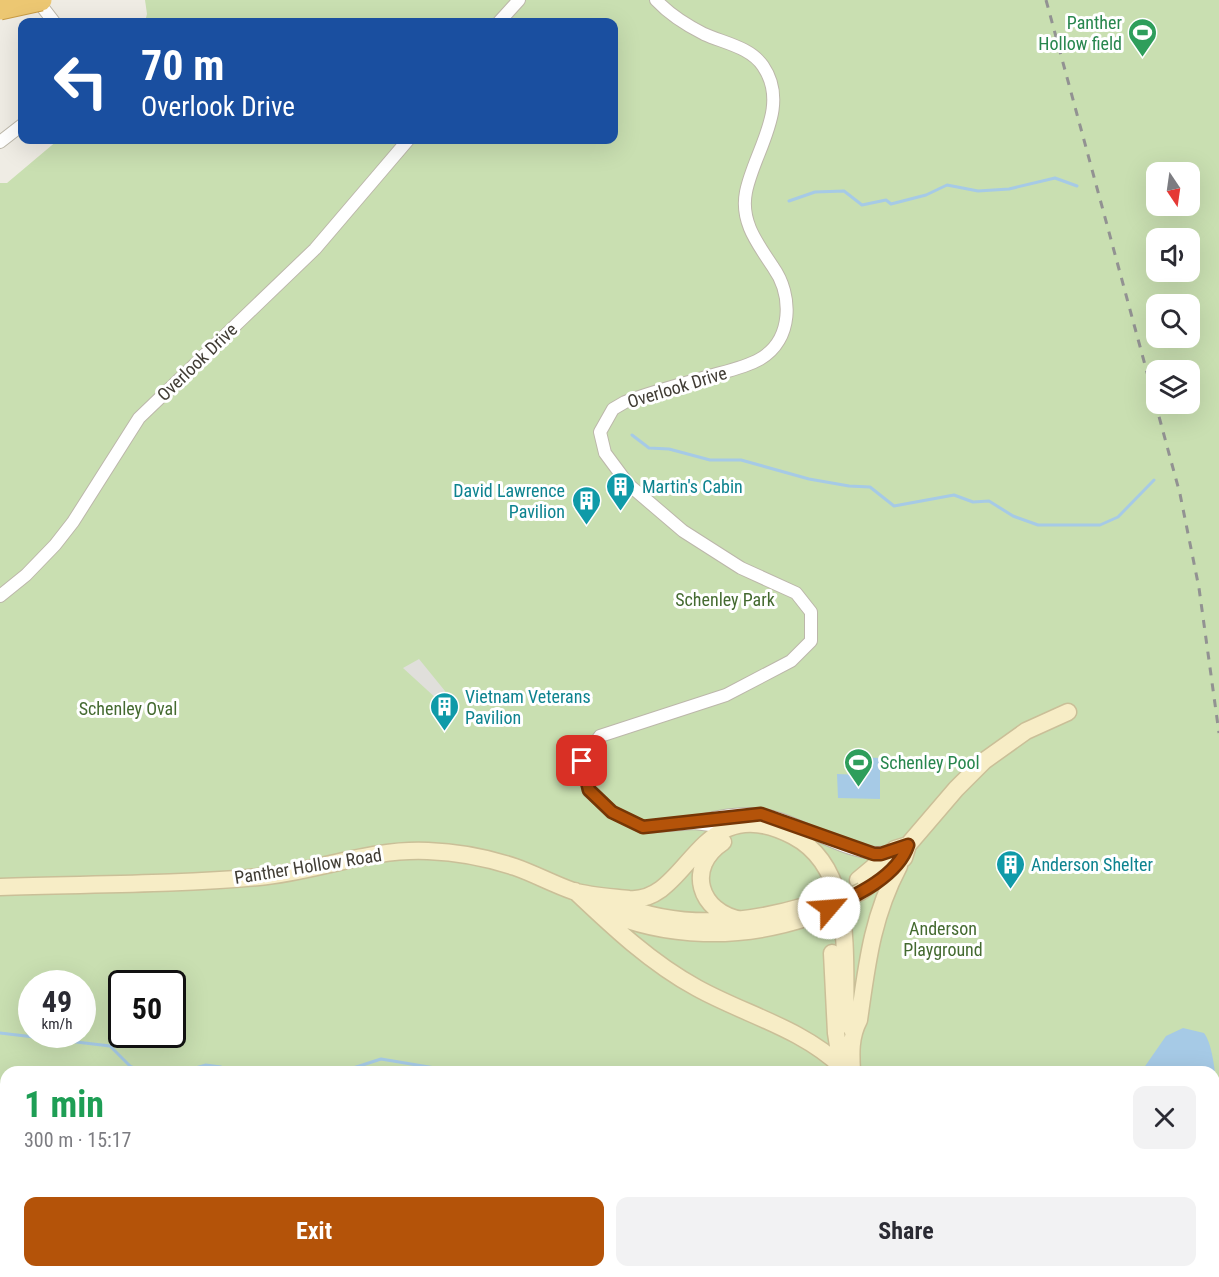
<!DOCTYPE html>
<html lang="en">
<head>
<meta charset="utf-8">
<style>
	body { margin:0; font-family:"Roboto Condensed",sans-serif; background:#f2f2f3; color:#2b2b33; height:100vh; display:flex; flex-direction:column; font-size:22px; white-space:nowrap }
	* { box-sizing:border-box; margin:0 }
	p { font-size:20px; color:#7c7c81 }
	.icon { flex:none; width:33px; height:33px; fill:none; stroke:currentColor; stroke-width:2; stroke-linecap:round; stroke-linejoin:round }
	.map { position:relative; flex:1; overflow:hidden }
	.details { position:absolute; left:0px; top:1066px; width:1220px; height:212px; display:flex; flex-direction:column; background:#fff; border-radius:18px 18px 0 0; box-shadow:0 6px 24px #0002 }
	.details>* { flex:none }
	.guide { position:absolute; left:18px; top:18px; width:600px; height:126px; border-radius:12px; box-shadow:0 6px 24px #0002; background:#1a4fa0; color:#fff; overflow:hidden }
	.needle { width:39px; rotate:167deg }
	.fabs { position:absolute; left:1146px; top:162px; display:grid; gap:12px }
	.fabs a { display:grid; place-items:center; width:54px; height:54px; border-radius:12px; background:#fff; box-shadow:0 6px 24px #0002; font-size:30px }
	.speed { position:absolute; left:18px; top:970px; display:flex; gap:12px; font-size:30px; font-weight:700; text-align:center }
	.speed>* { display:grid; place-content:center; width:78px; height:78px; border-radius:50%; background:#fff; box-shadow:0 6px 24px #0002; line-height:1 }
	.speed small { font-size:15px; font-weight:400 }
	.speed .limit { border:3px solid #111; border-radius:9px; background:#fff; color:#111 }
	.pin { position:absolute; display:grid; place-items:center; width:51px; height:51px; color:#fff; margin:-26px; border-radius:12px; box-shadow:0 3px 9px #0006 }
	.me { position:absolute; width:66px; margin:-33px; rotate:63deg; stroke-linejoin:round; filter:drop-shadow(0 0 4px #0008) }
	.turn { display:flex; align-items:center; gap:21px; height:126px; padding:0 24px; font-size:27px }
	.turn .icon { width:78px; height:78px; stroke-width:2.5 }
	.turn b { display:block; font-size:42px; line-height:51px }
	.round { display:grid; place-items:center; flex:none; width:63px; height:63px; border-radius:12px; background:#f2f2f3 }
	.overview { display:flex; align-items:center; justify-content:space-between; height:102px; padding:0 24px }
	h1 { font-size:36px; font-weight:700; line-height:45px; color:#1e9e55 }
	.button { display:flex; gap:12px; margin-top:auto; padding:12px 24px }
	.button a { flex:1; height:69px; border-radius:12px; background:#b45309; color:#fff; font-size:24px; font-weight:700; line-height:69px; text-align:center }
	.button a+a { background:#f2f2f3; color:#2b2b33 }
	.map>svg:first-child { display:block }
</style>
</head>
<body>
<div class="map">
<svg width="1219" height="1277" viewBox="0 0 1219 1277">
	<rect width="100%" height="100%" fill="#efece4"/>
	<!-- green -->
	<path fill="#c9dfb1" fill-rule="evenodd" d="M 145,0 L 1219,0 L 1219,1277 L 0,1277 L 0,183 L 7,183 L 58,140 L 614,140 L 614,22 L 145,22 L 147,14 ZM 1156,172 L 1190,172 L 1190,206 L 1156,206 ZM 1156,238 L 1190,238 L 1190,272 L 1156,272 ZM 1156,304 L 1190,304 L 1190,338 L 1156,338 ZM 1156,370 L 1190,370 L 1190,404 L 1156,404 ZM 32,984 L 82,984 L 82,1035 L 32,1035 ZM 122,984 L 172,984 L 172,1035 L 122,1035 ZM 6,1072 L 1214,1072 L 1214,1272 L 6,1272 Z"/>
	<!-- parking -->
	<path fill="#e0dfdb" d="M 419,659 L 445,691 L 438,700 L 403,668 Z"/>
	<!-- water -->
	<path fill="#a6cae6" d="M 859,757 L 880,758 L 880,799 L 838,798 L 837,774 L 860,775 Z
		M 1183,1028 L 1204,1033 C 1219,1052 1219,1134 1219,1164 L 1214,1167 L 1214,1072 L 1141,1072 L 1166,1036 Z"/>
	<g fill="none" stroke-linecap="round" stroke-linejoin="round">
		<!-- stream -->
		<path stroke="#a6cae6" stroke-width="3" d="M 789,201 L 815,192 L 844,191 L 862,205 L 886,200 L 891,204 L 926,195 L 947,185 L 978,191 L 1009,189 L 1055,178 L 1077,186
			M 632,435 L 649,448 L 669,449 L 710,460 L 741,460 L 809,479 L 849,486 L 870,487 L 894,506 L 954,495 L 973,502 L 989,501 L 1013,516 L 1038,525 L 1100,525 L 1118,517 L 1154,480
			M 0,1033 L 110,1046 L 130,1066 L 143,1072 L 185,1071 L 206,1065 L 221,1067 L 231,1072
			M 341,1072 L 381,1059 L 435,1068 L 493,1072
			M 1214,1181 L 1219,1182
			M 0,1212 L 6,1210
			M 886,1272 L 888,1277"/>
		<defs>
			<path id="street" d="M 37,0 L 54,22
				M 656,0 C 670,15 686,25 704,34 C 724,43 750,47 763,66 C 791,107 754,151 746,192 C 740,222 758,244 773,267 C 793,295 793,340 760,359 C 746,367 728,371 713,375 C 683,384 654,391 625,402 L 613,409 L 600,432 L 605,453 L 628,484 L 683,531 L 741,568 L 796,593 L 811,612 L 811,641 L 791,661 L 726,695 L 600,736 L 582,761 L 589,791 L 612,812 L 643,827 L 694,823 L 728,827
				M 499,22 L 519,0
				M 0,142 L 22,125
				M 0,596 L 26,575 L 55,545 L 73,522 L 139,418 L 315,249 L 408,140
				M 704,820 C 725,815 751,811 773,817 C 806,825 858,862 891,851
				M 651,1272 L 656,1277
				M 321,1277 L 323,1272"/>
			<path id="secondary" d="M 723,842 C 685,867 699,913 742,920
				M 858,880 L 895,849 L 908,845
				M 0,887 C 86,884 174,885 259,877 C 316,872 371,848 428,851 C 456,852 488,858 515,867 C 535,874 553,884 573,891 C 590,896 611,897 629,899 C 690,904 698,786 793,836 C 856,869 843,959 846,1020 L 853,1031
				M 575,891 C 613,927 651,963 697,988 C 746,1015 801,1028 842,1067
				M 862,891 L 904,858 L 908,845 L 956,789 L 984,761 L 1026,731 L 1068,712
				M 618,904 C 677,929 744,924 805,906
				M 601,910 C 667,939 740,940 809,917
				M 832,953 L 836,1033 L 841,1065
				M 852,1072 C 851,1054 850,1037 859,1020 C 867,964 872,917 899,866"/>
		</defs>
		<!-- street casing -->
		<use href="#street" stroke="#bcb7aa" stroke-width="14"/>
		<!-- secondary casing -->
		<use href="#secondary" stroke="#cabf98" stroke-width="19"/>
		<!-- street -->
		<use href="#street" stroke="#fff" stroke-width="12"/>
		<!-- secondary -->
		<use href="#secondary" stroke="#f7edc6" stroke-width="16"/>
		<!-- rail -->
		<path stroke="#929292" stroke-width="3" stroke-dasharray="8 8" stroke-linecap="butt" d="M 1046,0 L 1180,494 L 1199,588 L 1219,733"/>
		<defs>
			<path id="secondary-bridge" d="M 809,917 L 862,891"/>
			<path id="highway-bridge" d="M 0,9 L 41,0"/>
		</defs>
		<!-- secondary-bridge casing -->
		<use href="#secondary-bridge" stroke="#cabf98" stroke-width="19" stroke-linecap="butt"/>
		<!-- highway-bridge casing -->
		<use href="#highway-bridge" stroke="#c99c44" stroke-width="23" stroke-linecap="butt"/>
		<!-- secondary-bridge -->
		<use href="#secondary-bridge" stroke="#f7edc6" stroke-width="16"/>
		<!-- highway-bridge -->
		<use href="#highway-bridge" stroke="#ecc772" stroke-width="21"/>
	</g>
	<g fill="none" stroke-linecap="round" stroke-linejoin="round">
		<defs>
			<path id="route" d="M 582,761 L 589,790 L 612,812 L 643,827 L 761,814 L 874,854 L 881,854 L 908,845 C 898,876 857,895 829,908"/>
		</defs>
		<!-- route casing -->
		<use href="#route" stroke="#753606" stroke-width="15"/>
		<!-- route -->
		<use href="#route" stroke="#b45309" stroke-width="10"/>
	</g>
	<!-- icons -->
	<defs>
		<symbol id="stadium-pin" viewBox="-11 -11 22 30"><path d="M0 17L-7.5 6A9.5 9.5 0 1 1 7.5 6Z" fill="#2e9e5b" stroke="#fff"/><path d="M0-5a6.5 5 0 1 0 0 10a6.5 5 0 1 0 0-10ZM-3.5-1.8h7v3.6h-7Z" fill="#fff"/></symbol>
		<symbol id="building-pin" viewBox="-11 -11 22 30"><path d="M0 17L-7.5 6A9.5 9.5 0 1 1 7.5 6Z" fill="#0f9aa8" stroke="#fff"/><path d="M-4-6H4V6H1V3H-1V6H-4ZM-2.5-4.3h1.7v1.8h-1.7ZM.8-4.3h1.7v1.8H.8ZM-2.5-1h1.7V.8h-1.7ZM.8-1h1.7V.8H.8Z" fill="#fff"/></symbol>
	</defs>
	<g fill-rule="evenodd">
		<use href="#stadium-pin" x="1126" y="16" width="33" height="45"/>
		<use href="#building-pin" x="604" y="470" width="33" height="45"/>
		<use href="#building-pin" x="570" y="484" width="33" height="45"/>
		<use href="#building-pin" x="428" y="690" width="33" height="45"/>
		<use href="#stadium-pin" x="842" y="746" width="33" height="45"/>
		<use href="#building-pin" x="994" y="848" width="33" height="45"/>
	</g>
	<g text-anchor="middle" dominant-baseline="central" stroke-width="6" stroke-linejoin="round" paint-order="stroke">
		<!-- leisure labels -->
		<g font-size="18" fill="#27864d" stroke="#fff" text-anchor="end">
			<text x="1122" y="22">Panther<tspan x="1122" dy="21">Hollow field</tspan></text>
			<text x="880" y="762" text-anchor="start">Schenley Pool</text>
		</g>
		<!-- street labels -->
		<g font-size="18" fill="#403c34" stroke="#fff">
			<text transform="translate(197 362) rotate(-44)">Overlook Drive</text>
			<text transform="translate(677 387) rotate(-17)">Overlook Drive</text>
			<text transform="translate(308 866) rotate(-9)">Panther Hollow Road</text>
		</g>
		<!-- culture labels -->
		<g font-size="18" fill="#0d838f" stroke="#fff" text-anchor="start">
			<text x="642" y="486">Martin's Cabin</text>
			<text x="565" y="490" text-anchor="end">David Lawrence<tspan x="565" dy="21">Pavilion</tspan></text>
			<text x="465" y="696">Vietnam Veterans<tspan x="465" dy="21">Pavilion</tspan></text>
			<text x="1031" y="864">Anderson Shelter</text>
		</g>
		<!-- park labels -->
		<g font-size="18" fill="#446a30" stroke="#fff">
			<text x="725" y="599">Schenley Park</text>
			<text x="128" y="708">Schenley Oval</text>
			<text x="943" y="928">Anderson<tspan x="943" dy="21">Playground</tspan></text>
		</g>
	</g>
</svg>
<div class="fabs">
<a><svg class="needle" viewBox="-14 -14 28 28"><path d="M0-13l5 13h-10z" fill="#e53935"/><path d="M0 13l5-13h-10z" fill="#7c7c81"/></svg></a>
<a><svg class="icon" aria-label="sound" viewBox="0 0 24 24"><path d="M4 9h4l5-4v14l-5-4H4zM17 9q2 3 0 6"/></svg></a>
<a><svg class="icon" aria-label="search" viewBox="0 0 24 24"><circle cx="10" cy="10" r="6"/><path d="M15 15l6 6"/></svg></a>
<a><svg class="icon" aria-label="layers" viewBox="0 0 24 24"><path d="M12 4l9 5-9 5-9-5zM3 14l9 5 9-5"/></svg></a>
</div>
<div class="speed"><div>49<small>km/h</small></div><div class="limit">50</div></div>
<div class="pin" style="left:582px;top:761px;background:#d93025"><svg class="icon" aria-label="arrive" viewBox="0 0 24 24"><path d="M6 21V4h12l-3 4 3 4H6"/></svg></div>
<svg class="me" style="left:829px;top:908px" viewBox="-20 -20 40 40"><circle r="19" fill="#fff"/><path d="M0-13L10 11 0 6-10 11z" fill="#b45309"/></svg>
<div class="guide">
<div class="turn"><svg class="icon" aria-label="left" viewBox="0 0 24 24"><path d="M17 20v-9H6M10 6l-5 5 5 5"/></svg><div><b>70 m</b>Overlook Drive</div></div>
</div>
<section class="details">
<div class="overview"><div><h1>1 min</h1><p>300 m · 15:17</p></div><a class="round"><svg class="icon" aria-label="close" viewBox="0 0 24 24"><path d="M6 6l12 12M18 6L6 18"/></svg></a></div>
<div class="button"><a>Exit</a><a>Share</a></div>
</section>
</div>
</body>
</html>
